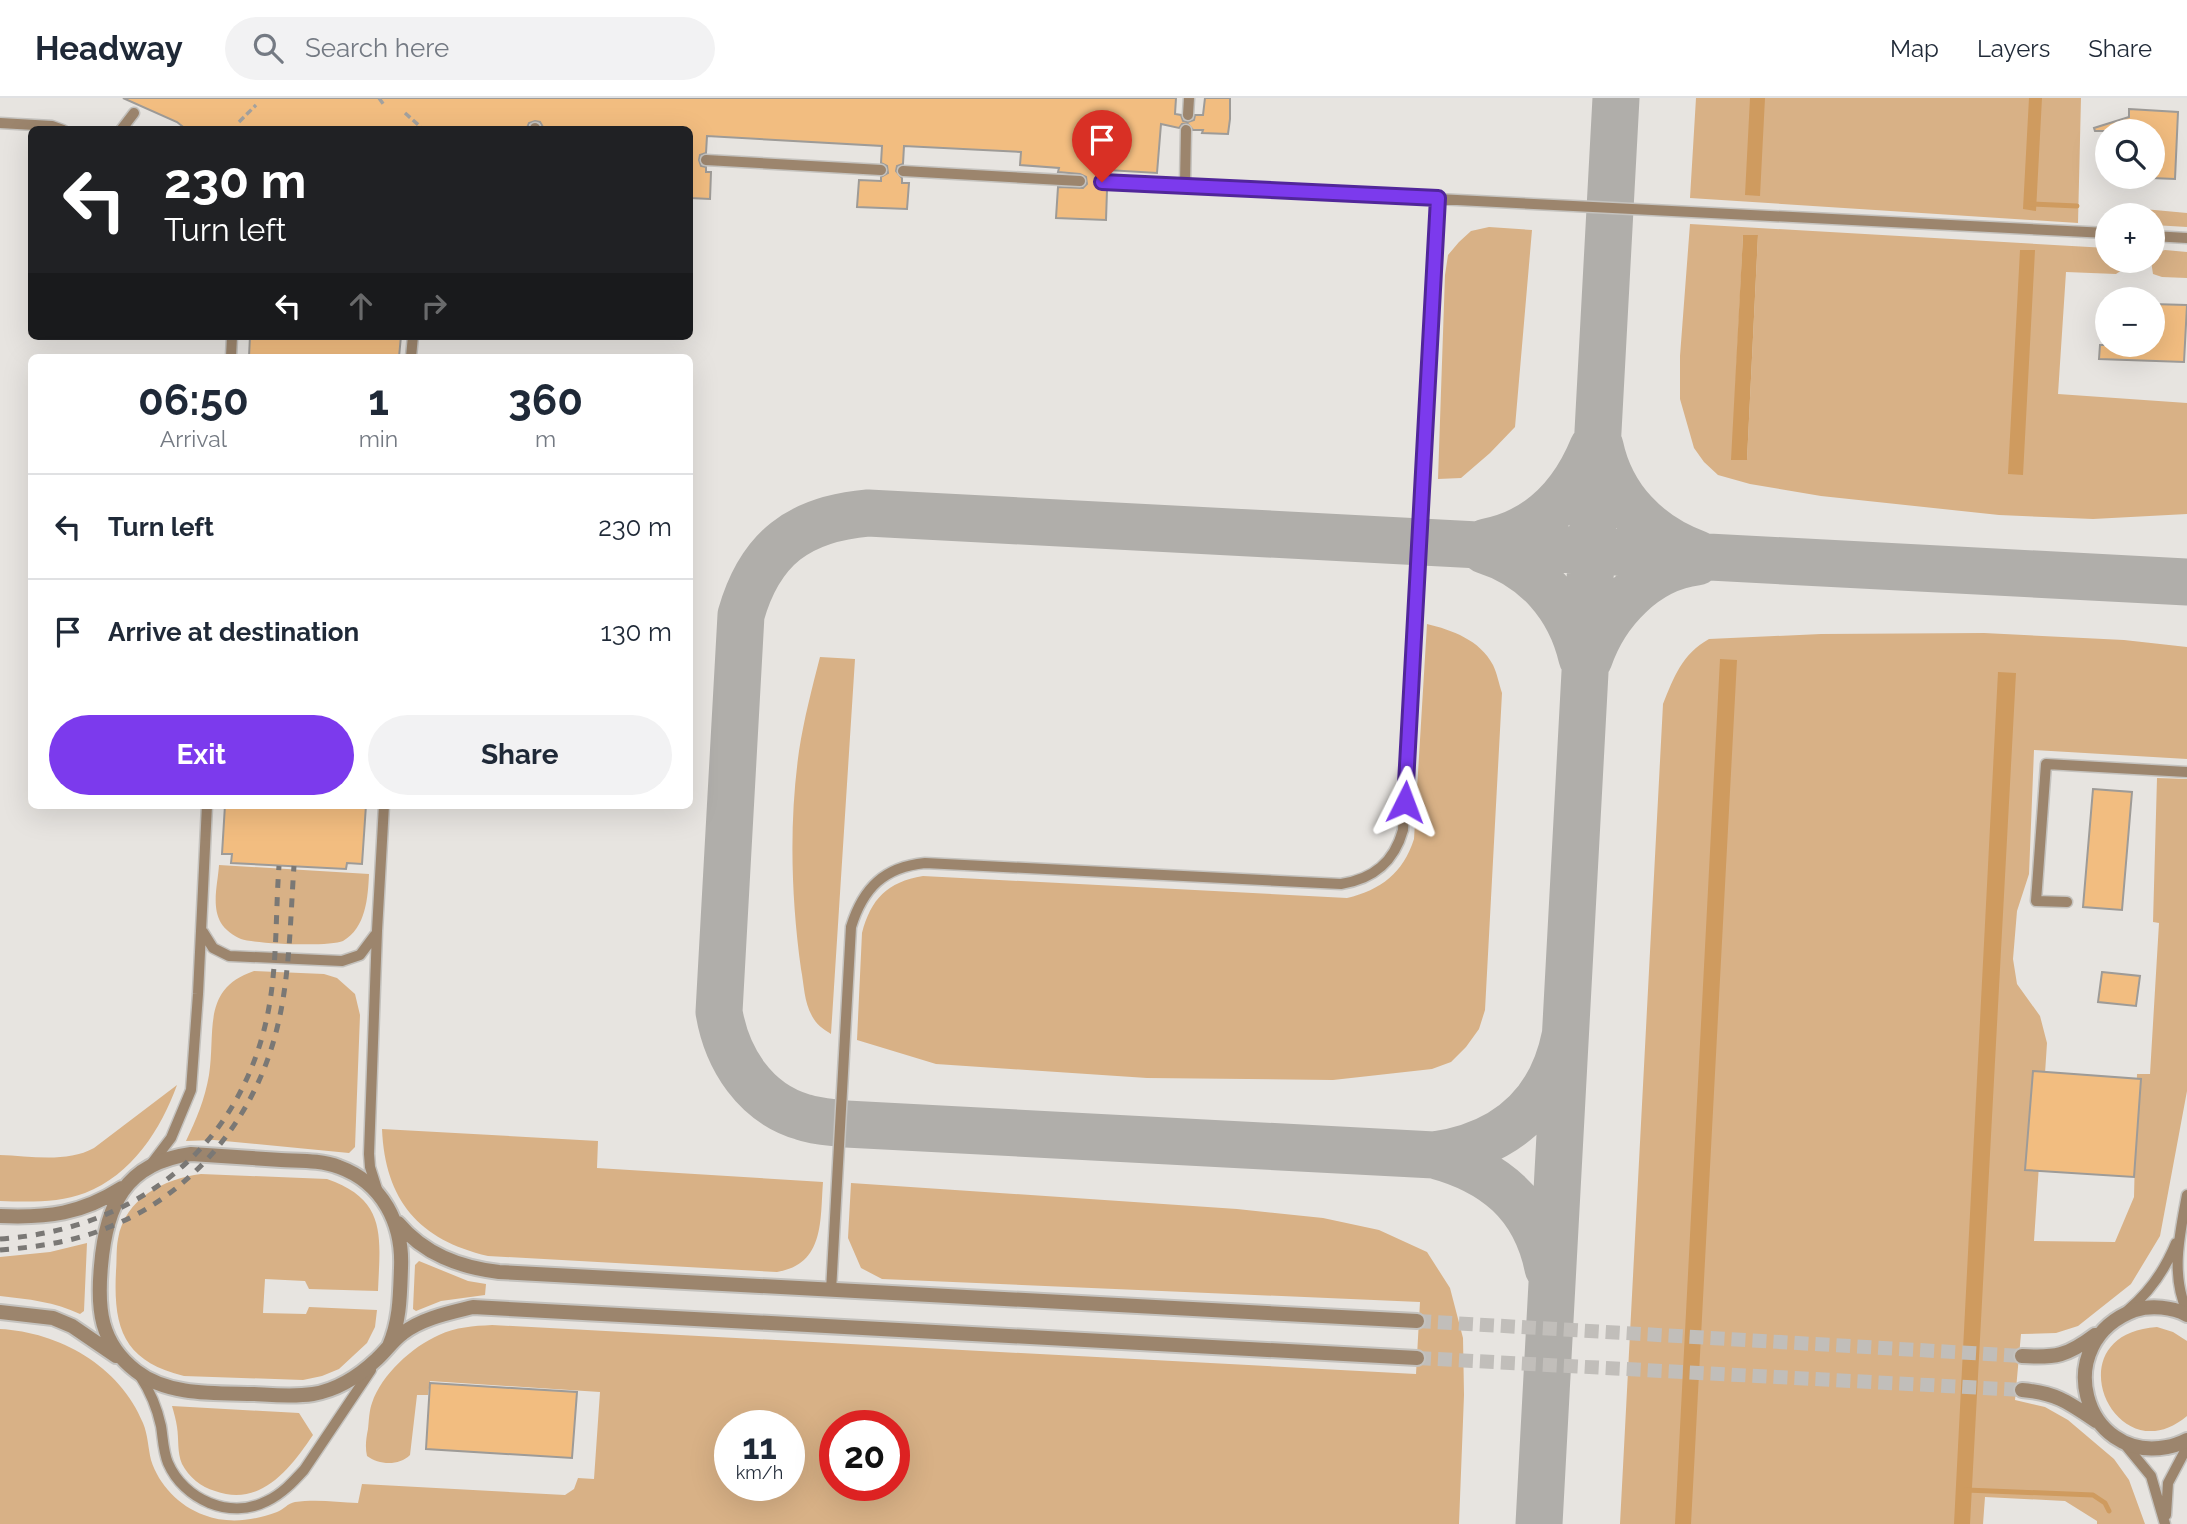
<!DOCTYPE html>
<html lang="en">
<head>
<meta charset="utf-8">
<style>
	body { margin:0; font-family:Raleway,sans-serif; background:#f2f2f3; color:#1f2937; height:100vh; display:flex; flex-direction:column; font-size:26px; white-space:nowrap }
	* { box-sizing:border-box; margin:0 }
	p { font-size:23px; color:#747a83 }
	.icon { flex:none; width:38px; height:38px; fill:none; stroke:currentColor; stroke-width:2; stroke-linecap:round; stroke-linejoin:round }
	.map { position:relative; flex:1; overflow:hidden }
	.drawer { position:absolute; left:28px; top:256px; width:665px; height:455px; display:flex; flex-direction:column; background:#fff; border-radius:10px; box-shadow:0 7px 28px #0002 }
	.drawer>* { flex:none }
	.hud { position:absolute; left:28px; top:28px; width:665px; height:214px; border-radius:10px; box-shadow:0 7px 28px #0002; background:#202124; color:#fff; overflow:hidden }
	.tools { position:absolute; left:2095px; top:21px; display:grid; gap:14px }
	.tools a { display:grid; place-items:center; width:70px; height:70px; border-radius:50%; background:#fff; box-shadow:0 7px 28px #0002; font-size:35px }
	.speed { position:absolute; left:714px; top:1312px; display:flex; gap:14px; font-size:35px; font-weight:700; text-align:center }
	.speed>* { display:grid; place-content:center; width:91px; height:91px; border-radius:50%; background:#fff; box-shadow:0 7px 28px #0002; line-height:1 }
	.speed small { font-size:18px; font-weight:400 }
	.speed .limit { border:10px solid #d22; background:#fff; color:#111 }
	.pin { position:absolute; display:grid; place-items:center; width:60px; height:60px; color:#fff; margin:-72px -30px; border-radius:50% 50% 50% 0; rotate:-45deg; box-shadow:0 0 7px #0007 }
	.pin .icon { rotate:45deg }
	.me { position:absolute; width:77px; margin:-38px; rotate:3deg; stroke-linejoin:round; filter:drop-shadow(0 0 5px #0008) }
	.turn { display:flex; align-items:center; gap:24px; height:147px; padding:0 21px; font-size:32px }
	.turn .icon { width:91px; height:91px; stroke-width:2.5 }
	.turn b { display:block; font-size:49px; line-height:60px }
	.lanes { display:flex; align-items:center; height:66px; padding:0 21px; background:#0003; justify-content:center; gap:35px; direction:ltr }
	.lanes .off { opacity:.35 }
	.eta { display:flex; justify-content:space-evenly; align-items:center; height:119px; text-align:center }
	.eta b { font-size:42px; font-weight:700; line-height:49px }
	.primary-button { display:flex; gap:14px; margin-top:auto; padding:14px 21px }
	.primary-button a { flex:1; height:80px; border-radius:42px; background:#7c3aed; color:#fff; font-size:28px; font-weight:700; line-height:80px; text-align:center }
	.primary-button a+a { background:#f2f2f3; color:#1f2937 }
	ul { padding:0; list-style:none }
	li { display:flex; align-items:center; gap:21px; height:105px; padding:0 21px; border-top:2px solid #e0e1e3 }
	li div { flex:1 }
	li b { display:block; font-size:26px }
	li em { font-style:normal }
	header { display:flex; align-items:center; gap:42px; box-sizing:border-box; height:98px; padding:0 35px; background:#fff; border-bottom:2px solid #e0e1e3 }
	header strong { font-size:33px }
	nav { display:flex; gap:38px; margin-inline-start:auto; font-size:24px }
	.search { width:490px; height:63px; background:#f2f2f3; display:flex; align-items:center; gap:18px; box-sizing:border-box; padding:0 24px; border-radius:38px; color:#747a83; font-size:26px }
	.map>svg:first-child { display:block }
</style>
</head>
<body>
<header>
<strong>Headway</strong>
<div class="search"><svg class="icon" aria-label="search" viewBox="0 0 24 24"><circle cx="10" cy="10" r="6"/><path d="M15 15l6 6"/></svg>Search here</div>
<nav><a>Map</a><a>Layers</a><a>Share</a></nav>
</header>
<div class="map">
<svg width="2187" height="1426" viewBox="0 0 2187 1426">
	<rect width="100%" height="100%" fill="#e7e4e0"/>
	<!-- green -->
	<path fill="#d8b186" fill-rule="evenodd" d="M 1696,0 L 2081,0 L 2078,125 L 1690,100 Z
		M 2122,109 L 2187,115 L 2187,129 L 2153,127 L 2152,117 L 2122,117 Z
		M 1690,126 L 2107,150 L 2107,163 L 2127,163 L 2122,172 L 2116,176 L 2066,174 L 2058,296 L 2187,305 L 2187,416 L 2093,421 L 1999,417 L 1821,398 L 1750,386 L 1718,377 L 1704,364 L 1694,350 L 1680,301 L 1680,258 ZM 1743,137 L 1758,137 L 1747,362 L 1732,362 Z
		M 1489,129 L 1532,132 L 1515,329 L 1490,355 L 1461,380 L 1438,381 L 1445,177 L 1448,157 L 1459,144 L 1471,133 Z
		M 2165,152 L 2187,154 L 2187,180 L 2162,179 L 2153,176 L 2151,163 L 2158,154 Z
		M 1427,526 C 1452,532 1480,542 1493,567 C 1497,575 1499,586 1502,595 L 1485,912 L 1479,931 L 1466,949 L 1451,964 L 1432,971 L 1333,982 L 1147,980 L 936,966 L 857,942 L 862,835 C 871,801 887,784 923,778 L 1347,800 C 1381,792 1403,775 1414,741 Z
		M 1984,535 L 2124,542 L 2187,549 L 2187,661 L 2034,652 L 2029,776 L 2017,813 L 2013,861 L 2017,886 L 2040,918 L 2047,945 L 2034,1143 L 2115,1144 L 2134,1099 L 2137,976 L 2150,976 L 2159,825 L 2153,824 L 2157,680 L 2187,681 L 2187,993 L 2160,1138 L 2131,1186 L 2078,1228 L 2056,1235 L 2021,1236 L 2015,1302 L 2045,1309 L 2068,1322 L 2114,1361 L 2129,1382 L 2145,1426 L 2097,1426 L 2097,1423 L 2065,1403 L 1985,1399 L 1983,1426 L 1620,1426 L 1663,606 C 1674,579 1682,556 1709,541 L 1821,536 Z
		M 820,559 L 855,561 L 831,936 C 823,931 816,926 812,918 C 804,904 804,886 801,871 C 791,799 789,724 799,653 C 804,621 812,590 820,559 Z
		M 219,767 L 369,776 C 368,799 366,830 343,843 C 330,849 255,846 241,841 C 234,838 225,832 221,825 C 211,808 218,785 219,767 Z
		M 254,873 L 324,876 L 337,880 L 355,896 L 360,917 L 355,1049 L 349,1055 L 214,1042 L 186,1043 C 196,1022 205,1001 209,977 C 216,933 201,891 254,873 Z
		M 177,987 C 161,1031 132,1077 85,1095 C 59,1105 28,1104 0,1103 L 0,1057 C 30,1058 67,1065 94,1050 Z
		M 382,1031 L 598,1043 L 597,1070 L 823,1084 C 820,1122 825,1166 777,1174 L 488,1158 C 419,1142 385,1102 382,1031 Z
		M 201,1076 L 327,1081 C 388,1102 380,1140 378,1193 L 309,1191 L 305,1183 L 265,1181 L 263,1215 L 306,1216 L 309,1209 L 377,1212 L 375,1229 L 367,1245 L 339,1271 L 322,1278 L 303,1282 L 184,1278 C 124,1263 113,1231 116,1173 C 117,1163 116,1151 118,1141 C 125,1100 164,1081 201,1076 Z
		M 851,1085 L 1237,1111 L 1323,1120 L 1379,1132 L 1427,1154 L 1450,1190 L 1463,1240 L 1464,1297 L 1459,1426 L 0,1426 L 0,1231 C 59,1234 120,1268 143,1325 C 148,1337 148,1350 151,1362 C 159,1387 179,1408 204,1417 C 227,1426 253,1423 277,1414 C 283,1412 288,1405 295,1404 C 315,1401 338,1404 358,1405 L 362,1386 L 565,1397 L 574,1391 L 578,1380 L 594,1381 L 600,1294 L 430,1283 L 428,1297 L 417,1297 L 410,1357 C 399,1368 379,1367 367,1358 C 365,1349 366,1341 368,1331 C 369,1323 369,1313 372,1305 C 382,1276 412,1249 439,1237 C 456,1229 473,1228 492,1227 L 1416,1276 L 1420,1204 L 882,1181 L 861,1170 L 848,1140 ZM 730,1328 L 789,1328 L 789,1388 L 730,1388 ZM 835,1328 L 894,1328 L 894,1388 L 835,1388 Z
		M 87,1145 L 84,1213 L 80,1216 C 55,1204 28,1201 0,1198 L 0,1159 L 50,1154 Z
		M 419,1163 L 468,1183 L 486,1186 L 485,1197 L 441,1203 L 416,1213 L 413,1211 L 415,1167 Z
		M 2157,1229 L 2173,1234 L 2187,1243 L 2187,1318 C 2115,1379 2051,1236 2157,1229 Z
		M 172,1308 L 299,1315 L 313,1337 C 290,1371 260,1410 215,1393 C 201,1389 189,1379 182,1366 C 177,1354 179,1342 177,1329 C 176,1322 174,1315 172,1308 Z"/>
	<!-- water -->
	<path fill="#cf9b5f" d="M 1750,0 L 1765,0 L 1760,98 L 1745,97 Z
		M 2029,0 L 2042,0 L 2036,113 L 2023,111 Z
		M 1743,137 L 1758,137 L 1747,362 L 1731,362 Z
		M 2020,152 L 2035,152 L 2023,377 L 2008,376 Z
		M 1720,561 L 1737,562 L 1691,1426 L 1675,1426 Z
		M 1998,574 L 2016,575 L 1970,1426 L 1954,1426 Z"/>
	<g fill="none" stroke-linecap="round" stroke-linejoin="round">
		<!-- stream -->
		<path stroke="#cf9b5f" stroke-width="5" d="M 2031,106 L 2077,108
			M 1966,1392 L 2093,1397 L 2105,1405 L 2109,1413"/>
		<!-- taxiway -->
		<path stroke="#b0aeaa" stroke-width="47" d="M 1600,348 C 1611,400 1648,438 1698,456
			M 1486,444 C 1539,434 1573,398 1593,349
			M 1484,452 C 1535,468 1570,508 1582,560
			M 1589,561 C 1605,514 1646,470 1697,464
			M 1565,938 C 1551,1008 1503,1047 1434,1057 L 846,1026 C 832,1024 817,1024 803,1019 C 755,1005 727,961 719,914 L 741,517 C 760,450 799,421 868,415 L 2187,484
			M 1434,1057 C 1494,1073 1535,1106 1548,1170
			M 1539,1426 L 1616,0"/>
	</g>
	<!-- building -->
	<path fill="#f2bd80" stroke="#9e9b97" stroke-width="2" d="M 123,0 L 1176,0 L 1175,16 L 1181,17 L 1183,23 L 1188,24 L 1194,22 L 1195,17 L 1203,17 L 1205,0 L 1230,0 L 1230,21 L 1228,36 L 1202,35 L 1203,32 L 1193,32 L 1187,25 L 1182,26 L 1179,30 L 1161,26 L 1157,75 L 1108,72 L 1108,77 L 1099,77 L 1095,81 L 1097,90 L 1107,92 L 1106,122 L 1056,120 L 1058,89 L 1083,90 L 1087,86 L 1086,79 L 1080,76 L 1058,74 L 1059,70 L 1020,67 L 1021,54 L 904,48 L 903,66 L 897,68 L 896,73 L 902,80 L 902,85 L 909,85 L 907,111 L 857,109 L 859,82 L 881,83 L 881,79 L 888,75 L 887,68 L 881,65 L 882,48 L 707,38 L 706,55 L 700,57 L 699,62 L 701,68 L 706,69 L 706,74 L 711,74 L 710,101 L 690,100 L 690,32 L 543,29 L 540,24 L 535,23 L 529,25 L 526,32 L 187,32 L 177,24 Z
		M 2129,11 L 2178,14 L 2175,81 L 2152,80 L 2152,33 L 2095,33 L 2094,30 L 2129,19 Z
		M 2152,206 L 2187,207 L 2184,264 L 2099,261 L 2100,247 L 2152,247 Z
		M 250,238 L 401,238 L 399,259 L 249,259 Z
		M 2093,691 L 2132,694 L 2122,812 L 2083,809 Z
		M 225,707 L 366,707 L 362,766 L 347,765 L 346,771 L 231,765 L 232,756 L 222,756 Z
		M 2102,874 L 2140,878 L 2136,908 L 2098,904 Z
		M 2033,973 L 2141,981 L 2134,1079 L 2025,1072 Z
		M 430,1285 L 577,1294 L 572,1360 L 426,1351 Z"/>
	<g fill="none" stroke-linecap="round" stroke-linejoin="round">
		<!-- minor-tunnel -->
		<path stroke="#c1beba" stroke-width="14" stroke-dasharray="14 7" stroke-linecap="butt" d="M 1417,1223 L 2022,1258
			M 1417,1260 L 2022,1292"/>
		<defs>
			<path id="service" d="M 1188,17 L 1189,0
				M 0,25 L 52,28 L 63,32
				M 535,30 L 536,32
				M 121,32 L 134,15
				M 706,62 L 881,72
				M 903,73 L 1080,83
				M 1102,84 L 2107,135
				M 1185,87 L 1186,32
				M 2152,138 L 2187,140
				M 231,259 L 232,238
				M 411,259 L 413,238
				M 2067,804 L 2036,803 L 2046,666 L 2187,674
				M 203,834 L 213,850 L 229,858 L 342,863 L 360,857 L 375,837
				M 152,1065 L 171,1040 L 191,992 L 198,896 L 207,707
				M 377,1091 L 370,1069 L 369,1056 L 377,833 L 384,707
				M 2187,1097 C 2180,1135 2170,1176 2187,1213
				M 831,1193 L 851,829 C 863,790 884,769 925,765 L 1341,786 C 1374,781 1394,764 1403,732 L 1438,101
				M 2128,1212 C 2151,1193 2165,1172 2176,1145
				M 140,1278 C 150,1293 157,1310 161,1328 C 163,1340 163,1353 168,1365 C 184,1402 230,1422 267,1403 C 282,1396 293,1384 304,1372 L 371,1272
				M 2123,1344 L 2151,1378 L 2165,1426
				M 2166,1417 L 2168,1385 L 2187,1349"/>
			<path id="minor" d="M 0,1118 C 48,1120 81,1116 122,1090
				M 398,1125 C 424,1156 459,1169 499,1174 L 1417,1223
				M 0,1214 L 53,1220 L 72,1228 L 116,1258
				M 2187,1217 C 2173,1209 2151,1207 2135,1212 C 2049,1244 2083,1365 2167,1349 C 2173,1348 2181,1345 2187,1342
				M 389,1248 C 400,1223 400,1198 401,1170 C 403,1126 383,1085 339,1069 C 321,1062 300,1063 281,1062 C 251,1060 221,1058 191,1056 C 124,1065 106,1108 101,1168 C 97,1211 100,1245 136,1273 C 168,1298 215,1295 254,1296 C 273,1297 293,1299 313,1296 C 337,1292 359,1278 377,1261 C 386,1253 393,1242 403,1235 C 423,1220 449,1215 473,1209 L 1417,1260
				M 2022,1258 C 2056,1260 2067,1258 2095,1237
				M 2022,1292 C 2056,1295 2068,1304 2096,1323"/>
		</defs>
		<!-- service casing -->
		<use href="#service" stroke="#c4c2be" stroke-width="13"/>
		<!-- minor casing -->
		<use href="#minor" stroke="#c4c2be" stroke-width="18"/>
		<!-- path -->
		<path stroke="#a3a19e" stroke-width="3.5" stroke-dasharray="7 3.5" stroke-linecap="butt" d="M 379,0 L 384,7
			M 405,15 L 423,31
			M 239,24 L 256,7"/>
		<!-- service -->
		<use href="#service" stroke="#9c856d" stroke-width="10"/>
		<!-- minor -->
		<use href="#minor" stroke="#9c856d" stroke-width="14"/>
		<!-- rail -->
		<path stroke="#7a7875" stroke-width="5" stroke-dasharray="9 9" stroke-linecap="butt" d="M 0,1141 C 128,1132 231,1059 264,932 C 278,879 275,821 279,768
			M 0,1152 C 39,1149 78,1143 114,1127 C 194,1094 253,1020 275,938 C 290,884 290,824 294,768"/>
	</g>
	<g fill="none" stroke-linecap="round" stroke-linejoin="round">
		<defs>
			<path id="route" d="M 1102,84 L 1438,100 L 1405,704"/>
		</defs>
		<!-- route casing -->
		<use href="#route" stroke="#51269a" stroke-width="18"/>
		<!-- route -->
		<use href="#route" stroke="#7c3aed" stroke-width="12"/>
	</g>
</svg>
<div class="tools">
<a><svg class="icon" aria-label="search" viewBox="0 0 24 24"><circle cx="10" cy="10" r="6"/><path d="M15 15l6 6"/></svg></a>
<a>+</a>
<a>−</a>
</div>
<div class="speed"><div>11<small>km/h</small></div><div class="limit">20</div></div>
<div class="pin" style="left:1102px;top:84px;background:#d93025"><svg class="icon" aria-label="arrive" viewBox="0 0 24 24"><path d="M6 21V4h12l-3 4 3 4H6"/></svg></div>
<svg class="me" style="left:1405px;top:704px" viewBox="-20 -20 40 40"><path d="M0-17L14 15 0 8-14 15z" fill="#7c3aed" stroke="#fff" stroke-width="4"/></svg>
<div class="hud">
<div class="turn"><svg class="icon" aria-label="left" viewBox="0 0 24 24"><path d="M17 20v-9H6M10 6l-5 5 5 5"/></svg><div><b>230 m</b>Turn left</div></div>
<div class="lanes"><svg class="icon" aria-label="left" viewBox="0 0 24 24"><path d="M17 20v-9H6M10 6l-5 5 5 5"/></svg><svg class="icon off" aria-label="ahead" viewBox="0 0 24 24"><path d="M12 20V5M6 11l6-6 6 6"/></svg><svg class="icon off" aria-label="right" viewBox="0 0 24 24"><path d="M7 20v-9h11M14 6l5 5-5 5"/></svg></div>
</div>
<section class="drawer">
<div class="eta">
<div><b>06:50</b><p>Arrival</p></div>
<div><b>1</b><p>min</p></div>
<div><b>360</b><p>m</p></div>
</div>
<ul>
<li><svg class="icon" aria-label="left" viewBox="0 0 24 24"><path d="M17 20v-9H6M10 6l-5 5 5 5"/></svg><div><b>Turn left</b></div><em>230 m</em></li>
<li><svg class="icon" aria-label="arrive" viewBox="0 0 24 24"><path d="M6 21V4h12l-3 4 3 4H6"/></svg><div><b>Arrive at destination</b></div><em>130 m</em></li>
</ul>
<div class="primary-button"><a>Exit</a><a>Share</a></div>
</section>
</div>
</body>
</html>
